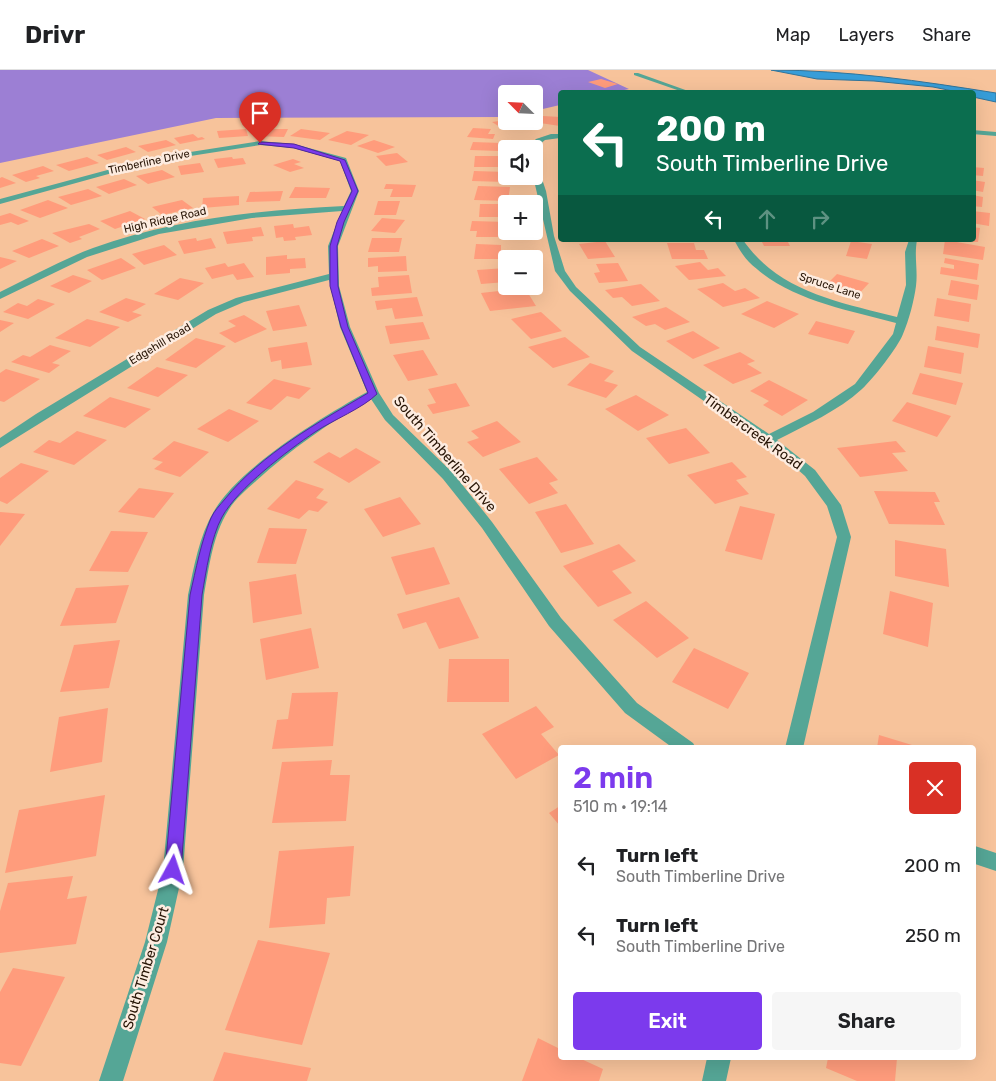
<!DOCTYPE html>
<html lang="en">
<head>
<meta charset="utf-8">
<style>
	body { margin:0; font-family:Rubik,sans-serif; background:#f6f6f6; color:#202124; height:100vh; display:flex; flex-direction:column; font-size:19px; white-space:nowrap }
	* { box-sizing:border-box; margin:0 }
	p { font-size:16px; color:#757577 }
	.icon { flex:none; width:28px; height:28px; fill:none; stroke:currentColor; stroke-width:2; stroke-linecap:round; stroke-linejoin:round }
	.map { position:relative; flex:1; overflow:hidden }
	.panel { position:absolute; left:558px; top:675px; width:418px; height:315px; display:flex; flex-direction:column; background:#fff; border-radius:5px; box-shadow:0 5px 20px #0002 }
	.panel>* { flex:none }
	.banner { position:absolute; left:558px; top:20px; width:418px; height:152px; border-radius:5px; box-shadow:0 5px 20px #0002; background:#0b6e4f; color:#fff; overflow:hidden }
	.needle { width:32px; rotate:294deg }
	.fabs { position:absolute; left:498px; top:15px; display:grid; gap:10px }
	.fabs a { display:grid; place-items:center; width:45px; height:45px; border-radius:5px; background:#fff; box-shadow:0 5px 20px #0002; font-size:25px }
	.pin { position:absolute; display:grid; place-items:center; width:42px; height:42px; color:#fff; margin:-51px -21px; border-radius:50% 50% 50% 0; rotate:-45deg; box-shadow:0 0 5px #0007 }
	.pin .icon { rotate:45deg }
	.me { position:absolute; width:55px; margin:-28px; rotate:5deg; stroke-linejoin:round; filter:drop-shadow(0 0 4px #0008) }
	.turn { display:flex; align-items:center; gap:18px; height:105px; padding:0 15px; font-size:22px }
	.turn .icon { width:65px; height:65px; stroke-width:2.5 }
	.turn b { display:block; font-size:35px; line-height:42px }
	.lanes { display:flex; align-items:center; height:48px; padding:0 15px; background:#0003; justify-content:center; gap:25px; direction:ltr }
	.lanes .off { opacity:.35 }
	.round { display:grid; place-items:center; flex:none; width:52px; height:52px; border-radius:5px; background:#f6f6f6 }
	.overview { display:flex; align-items:center; justify-content:space-between; height:85px; padding:0 15px }
	h1 { font-size:30px; font-weight:600; line-height:38px; color:#7c3aed }
	.primary-button { display:flex; gap:10px; margin-top:auto; padding:10px 15px }
	.primary-button a { flex:1; height:58px; border-radius:5px; background:#7c3aed; color:#fff; font-size:20px; font-weight:600; line-height:58px; text-align:center }
	.primary-button a+a { background:#f6f6f6; color:#202124 }
	ul { padding:0; list-style:none }
	li { display:flex; align-items:center; gap:15px; height:70px; padding:0 15px }
	li div { flex:1 }
	li b { display:block; font-size:19px }
	li em { font-style:normal }
	header { display:flex; align-items:center; gap:30px; box-sizing:border-box; height:70px; padding:0 25px; background:#fff; border-bottom:1px solid #e0e0e0 }
	header strong { font-size:24px }
	nav { display:flex; gap:28px; margin-inline-start:auto; font-size:18px }
	.map>svg:first-child { display:block }
</style>
</head>
<body>
<header>
<strong>Drivr</strong>
<nav><a>Map</a><a>Layers</a><a>Share</a></nav>
</header>
<div class="map">
<svg width="996" height="1011" viewBox="0 0 996 1011">
	<rect width="100%" height="100%" fill="#f7c39b"/>
	<!-- forest -->
	<path fill="#9c7fd4" d="M 0,0 L 588,0 L 629,19 L 615,22 L 560,22 L 560,35 L 534,41 L 534,24 L 506,24 L 506,47 L 504,47 L 216,48 L 0,93 Z"/>
	<!-- water -->
	<path fill="#379dd8" stroke="#327499" d="M 771,0 C 846,0 921,11 996,23 L 996,32 L 973,27 L 972,22 L 958,22 L 933,17 L 874,11 L 817,9 Z"/>
	<!-- building -->
	<path fill="#ff9c7c" d="M 601,9 L 618,14 L 605,18 L 588,12 Z
		M 543,46 L 560,47 L 560,56 L 540,53 Z
		M 506,50 L 523,51 L 526,53 L 500,57 L 492,52 Z
		M 473,58 L 491,59 L 488,64 L 495,64 L 493,69 L 467,67 Z
		M 246,59 L 248,66 L 219,68 L 217,61 Z
		M 258,59 L 288,59 L 284,67 L 253,66 Z
		M 301,59 L 330,63 L 320,70 L 290,66 Z
		M 347,61 L 369,65 L 351,75 L 328,70 Z
		M 193,64 L 198,68 L 202,67 L 205,69 L 180,74 L 174,68 Z
		M 166,70 L 176,75 L 148,82 L 138,76 Z
		M 374,70 L 395,77 L 378,83 L 357,76 Z
		M 473,72 L 501,73 L 499,81 L 470,80 Z
		M 126,77 L 136,82 L 107,90 L 97,85 Z
		M 397,83 L 408,92 L 386,96 L 376,86 Z
		M 475,86 L 506,86 L 506,91 L 498,91 L 498,97 L 474,97 Z
		M 87,87 L 99,93 L 69,101 L 56,95 Z
		M 232,87 L 233,89 L 243,88 L 246,94 L 218,98 L 214,89 Z
		M 293,89 L 301,92 L 294,94 L 304,98 L 290,102 L 273,95 Z
		M 200,93 L 204,102 L 181,105 L 178,96 Z
		M 43,96 L 54,101 L 36,106 L 40,108 L 26,112 L 12,105 Z
		M 972,97 L 984,98 L 983,106 L 972,105 Z
		M 162,100 L 175,107 L 148,114 L 136,106 Z
		M 474,101 L 506,102 L 506,112 L 472,111 Z
		M 2,107 L 16,113 L 0,118 L 0,108 Z
		M 124,109 L 137,115 L 109,124 L 96,117 Z
		M 972,110 L 985,112 L 983,122 L 972,120 Z
		M 386,114 L 416,115 L 412,127 L 390,127 L 393,119 L 384,119 Z
		M 478,116 L 510,117 L 508,131 L 474,130 Z
		M 295,117 L 330,118 L 326,128 L 289,128 Z
		M 88,119 L 102,126 L 71,135 L 58,127 Z
		M 283,121 L 280,131 L 246,132 L 250,122 Z
		M 972,125 L 983,127 L 982,137 L 972,136 Z
		M 239,126 L 239,135 L 202,138 L 203,128 Z
		M 48,130 L 68,138 L 40,148 L 20,140 Z
		M 182,130 L 193,138 L 162,145 L 152,137 Z
		M 378,131 L 400,131 L 396,145 L 374,145 Z
		M 480,134 L 506,134 L 506,147 L 479,147 Z
		M 130,141 L 145,149 L 115,159 L 100,151 Z
		M 972,141 L 990,143 L 989,156 L 972,153 Z
		M 10,143 L 29,151 L 18,155 L 11,152 L 0,155 L 0,146 Z
		M 382,148 L 405,150 L 395,163 L 371,161 Z
		M 472,151 L 506,152 L 506,158 L 500,158 L 498,167 L 476,167 L 477,161 L 470,161 Z
		M 89,154 L 100,159 L 79,167 L 82,169 L 70,173 L 52,163 Z
		M 293,154 L 294,158 L 309,156 L 312,165 L 295,167 L 296,170 L 284,171 L 283,167 L 276,168 L 274,156 Z
		M 261,157 L 264,166 L 252,167 L 253,171 L 227,174 L 223,162 Z
		M 972,157 L 980,158 L 978,172 L 972,172 Z
		M 196,168 L 197,171 L 211,168 L 216,178 L 184,184 L 178,171 Z
		M 372,168 L 402,168 L 399,182 L 368,182 Z
		M 42,169 L 59,176 L 29,188 L 12,181 Z
		M 761,170 L 787,170 L 790,176 L 764,176 Z
		M 945,170 L 985,177 L 983,190 L 943,184 Z
		M 605,171 L 615,187 L 588,189 L 579,174 Z
		M 851,171 L 872,174 L 867,189 L 846,186 Z
		M 667,173 L 694,173 L 696,180 L 704,180 L 708,189 L 672,189 Z
		M 476,174 L 501,175 L 501,180 L 513,181 L 512,189 L 474,189 Z
		M 164,175 L 177,185 L 144,195 L 132,184 Z
		M 287,185 L 287,189 L 305,188 L 306,198 L 290,199 L 290,203 L 266,205 L 266,187 Z
		M 406,186 L 407,201 L 378,202 L 378,196 L 368,197 L 368,188 Z
		M 0,187 L 17,191 L 0,199 Z
		M 121,188 L 136,198 L 102,210 L 87,200 Z
		M 945,188 L 979,194 L 977,210 L 940,204 L 941,197 L 954,199 L 954,195 L 944,193 Z
		M 700,192 L 708,200 L 718,198 L 726,206 L 689,210 L 675,196 Z
		M 225,193 L 228,197 L 244,193 L 254,207 L 237,210 L 233,204 L 212,209 L 205,198 Z
		M 618,193 L 628,211 L 599,213 L 594,203 L 600,202 L 596,194 Z
		M 506,198 L 506,212 L 481,214 L 477,200 Z
		M 837,204 L 869,213 L 857,226 L 838,221 L 842,218 L 827,214 Z
		M 73,205 L 92,211 L 69,223 L 50,216 Z
		M 409,205 L 412,223 L 372,226 L 371,218 L 379,217 L 378,207 Z
		M 180,208 L 204,213 L 178,230 L 154,224 Z
		M 951,210 L 979,215 L 977,230 L 948,225 Z
		M 723,213 L 735,221 L 745,218 L 760,228 L 723,237 L 697,219 Z
		M 641,214 L 660,231 L 632,236 L 622,227 L 613,228 L 605,220 Z
		M 525,218 L 536,236 L 490,241 L 481,223 Z
		M 417,227 L 423,246 L 395,249 L 392,238 L 377,240 L 375,231 Z
		M 126,228 L 146,234 L 132,242 L 142,245 L 128,252 L 99,242 Z
		M 937,228 L 971,234 L 969,252 L 934,246 Z
		M 38,229 L 55,234 L 28,249 L 3,242 L 18,233 L 27,236 Z
		M 767,231 L 799,244 L 774,258 L 741,244 Z
		M 299,235 L 307,256 L 273,261 L 266,241 Z
		M 666,237 L 690,252 L 665,260 L 655,254 L 646,256 L 632,247 Z
		M 541,242 L 562,261 L 531,269 L 511,249 Z
		M 244,245 L 267,259 L 235,273 L 219,263 L 236,256 L 228,251 Z
		M 87,249 L 120,257 L 90,277 L 55,268 Z
		M 0,250 L 14,253 L 0,262 Z
		M 816,251 L 855,261 L 848,274 L 808,264 Z
		M 423,252 L 430,269 L 390,274 L 385,256 Z
		M 937,256 L 980,264 L 978,278 L 935,270 Z
		M 693,261 L 720,278 L 693,289 L 666,271 Z
		M 565,267 L 590,287 L 553,298 L 528,277 Z
		M 196,268 L 226,276 L 196,298 L 165,290 Z
		M 307,272 L 312,295 L 282,299 L 281,290 L 271,292 L 268,278 Z
		M 50,275 L 71,281 L 52,293 L 60,295 L 49,303 L 11,292 L 23,285 L 30,287 Z
		M 928,276 L 964,283 L 961,304 L 924,297 Z
		M 423,280 L 438,305 L 408,311 L 393,285 Z
		M 740,282 L 755,291 L 747,294 L 762,303 L 733,314 L 703,295 Z
		M 590,293 L 614,301 L 604,311 L 618,315 L 606,328 L 567,315 Z
		M 157,297 L 188,305 L 158,327 L 127,318 Z
		M 6,299 L 40,309 L 4,332 L 0,331 L 0,303 Z
		M 920,303 L 963,313 L 956,335 L 912,324 Z
		M 274,309 L 311,318 L 299,329 L 287,326 L 271,340 L 246,333 Z
		M 769,310 L 808,330 L 782,346 L 763,335 L 769,331 L 750,321 Z
		M 456,313 L 470,336 L 433,344 L 427,335 L 436,333 L 428,319 Z
		M 636,325 L 669,345 L 638,361 L 605,339 Z
		M 110,327 L 151,339 L 125,358 L 83,346 Z
		M 907,332 L 951,346 L 937,367 L 892,351 Z
		M 229,339 L 259,351 L 228,372 L 197,359 Z
		M 497,351 L 521,372 L 483,387 L 467,372 L 479,368 L 471,361 Z
		M 686,358 L 710,383 L 669,394 L 646,368 Z
		M 77,361 L 107,370 L 74,395 L 33,382 L 49,370 L 60,373 Z
		M 174,371 L 209,382 L 180,407 L 154,399 L 163,392 L 152,389 Z
		M 896,371 L 906,382 L 892,383 L 908,401 L 860,407 L 837,378 Z
		M 356,378 L 381,392 L 349,413 L 313,392 L 329,382 L 340,388 Z
		M 537,387 L 558,410 L 549,413 L 558,423 L 529,434 L 499,399 Z
		M 732,392 L 747,407 L 736,410 L 749,424 L 715,434 L 687,405 Z
		M 21,393 L 49,401 L 7,434 L 0,431 L 0,408 Z
		M 296,410 L 324,419 L 316,428 L 328,432 L 318,442 L 309,440 L 299,449 L 267,439 Z
		M 139,418 L 174,423 L 154,448 L 118,442 Z
		M 874,421 L 935,422 L 940,432 L 934,432 L 945,455 L 889,454 Z
		M 400,427 L 421,454 L 383,467 L 364,439 Z
		M 566,434 L 594,474 L 561,483 L 535,442 Z
		M 740,436 L 775,444 L 762,490 L 725,481 Z
		M 0,442 L 25,444 L 0,476 Z
		M 269,458 L 307,459 L 296,494 L 257,493 Z
		M 111,461 L 148,462 L 128,502 L 89,501 Z
		M 895,470 L 946,479 L 949,517 L 895,506 Z
		M 619,474 L 636,491 L 612,501 L 632,523 L 598,537 L 563,496 Z
		M 434,477 L 450,514 L 406,525 L 391,487 Z
		M 296,504 L 302,544 L 253,553 L 249,512 Z
		M 129,515 L 116,553 L 60,556 L 76,518 Z
		M 890,521 L 933,533 L 928,577 L 883,564 Z
		M 459,527 L 479,568 L 439,579 L 426,552 L 403,559 L 397,544 Z
		M 646,531 L 689,568 L 657,588 L 613,550 Z
		M 311,558 L 319,598 L 266,610 L 260,569 Z
		M 120,570 L 109,618 L 60,622 L 74,575 Z
		M 694,578 L 749,603 L 728,639 L 672,612 Z
		M 449,589 L 509,589 L 509,632 L 447,632 Z
		M 338,622 L 333,676 L 272,679 L 277,650 L 288,649 L 292,623 Z
		M 536,636 L 554,657 L 541,664 L 559,685 L 516,709 L 482,664 Z
		M 108,638 L 102,692 L 50,702 L 59,647 Z
		M 879,665 L 912,675 L 912,678 L 877,678 Z
		M 332,690 L 330,705 L 350,705 L 346,751 L 272,753 L 282,692 Z
		M 105,725 L 96,786 L 5,803 L 19,740 Z
		M 560,736 L 560,756 L 549,743 Z
		M 354,776 L 350,826 L 327,828 L 325,854 L 269,858 L 279,781 Z
		M 73,806 L 67,829 L 87,826 L 76,874 L 0,883 L 0,841 L 8,813 Z
		M 258,870 L 330,883 L 302,975 L 225,960 Z
		M 13,898 L 65,907 L 21,996 L 0,993 L 0,922 Z
		M 538,968 L 560,979 L 560,988 L 579,988 L 603,999 L 599,1011 L 522,1011 Z
		M 224,982 L 311,998 L 307,1011 L 213,1011 Z
		M 828,988 L 897,988 L 895,1011 L 857,1011 L 826,998 Z"/>
	<g fill="none" stroke-linecap="round" stroke-linejoin="round">
		<!-- minor -->
		<path fill="#55a696" fill-rule="evenodd" d="M 634,3 L 638,3 L 691,22 L 683,22 L 634,5 Z
			M 972,60 L 996,62 L 996,66 L 972,64 Z
			M 551,64 L 560,64 L 560,68 L 545,70 L 534,79 L 526,79 L 536,69 Z
			M 260,71 L 294,74 L 346,88 L 359,121 L 338,176 L 339,216 L 350,257 L 379,323 L 393,345 L 453,403 L 492,452 L 561,548 L 637,633 L 693,673 L 696,678 L 673,678 L 625,643 L 549,556 L 482,458 L 443,409 L 385,350 L 371,329 C 330,352 291,379 256,411 C 246,420 235,429 228,441 C 213,465 209,497 204,525 L 183,800 L 167,872 L 123,1011 L 99,1011 L 145,872 L 163,800 L 188,525 C 194,497 199,466 214,441 C 240,397 322,347 367,322 L 340,257 L 329,210 L 244,232 L 216,244 L 0,378 L 0,368 L 36,344 L 208,240 L 236,228 L 329,204 L 328,176 L 342,141 L 252,148 L 159,164 L 87,187 L 0,229 L 0,222 C 31,207 61,190 93,178 C 174,149 259,140 344,136 L 351,121 L 340,91 L 293,78 L 260,75 L 152,92 L 0,134 L 0,129 L 152,88 Z
			M 534,95 L 538,97 L 546,121 L 554,166 L 565,201 L 576,217 L 640,277 L 769,364 L 813,342 L 855,314 L 893,264 L 896,253 C 845,239 788,230 749,192 C 743,186 738,177 734,170 L 743,170 C 779,222 839,232 897,247 L 906,215 L 905,182 L 909,170 L 917,170 C 914,186 918,200 916,216 C 914,231 909,250 903,264 C 898,277 873,309 862,319 C 838,341 806,355 777,370 L 815,400 L 841,435 L 851,467 L 803,678 L 785,678 L 837,467 L 827,436 L 805,406 L 780,384 L 632,281 L 570,221 L 555,201 L 533,106 Z
			M 972,775 L 996,783 L 996,801 L 972,793 Z
			M 707,988 L 731,988 L 726,1011 L 702,1011 Z"/>
	</g>
	<!-- route -->
	<path fill="#7c3aed" stroke="#51269a" d="M 260,72 L 294,74 L 345,90 L 358,121 L 344,152 L 337,176 L 338,216 L 348,257 L 377,324 C 363,338 333,350 315,362 C 287,381 238,418 222,447 C 211,467 206,502 202,525 L 181,800 L 178,805 L 173,807 L 168,805 L 165,800 L 190,525 C 196,499 201,472 211,448 C 214,441 220,435 225,429 C 261,384 319,352 368,323 L 341,257 L 330,216 L 330,176 L 337,152 L 352,121 L 340,91 L 294,78 L 258,74 Z"/>
	<g text-anchor="middle" dominant-baseline="central" stroke-width="5" stroke-linejoin="round" paint-order="stroke">
		<!-- far-street labels -->
		<g font-size="11" fill="#271405" stroke="#fdece0">
			<text transform="translate(149 92) rotate(-12)">Timberline Drive</text>
			<text transform="translate(165 150) rotate(-13)">High Ridge Road</text>
			<text transform="translate(830 216) rotate(18)">Spruce Lane</text>
			<text transform="translate(160 274) rotate(-31)">Edgehill Road</text>
		</g>
		<!-- street labels -->
		<g font-size="14" fill="#271405" stroke="#fdece0">
			<text transform="translate(753 362) rotate(36)">Timbercreek Road</text>
			<text transform="translate(445 384) rotate(49)">South Timberline Drive</text>
			<text transform="translate(146 898) rotate(-73)">South Timber Court</text>
		</g>
	</g>
</svg>
<div class="fabs">
<a><svg class="needle" viewBox="-14 -14 28 28"><path d="M0-13l5 13h-10z" fill="#e53935"/><path d="M0 13l5-13h-10z" fill="#757577"/></svg></a>
<a><svg class="icon" aria-label="sound" viewBox="0 0 24 24"><path d="M4 9h4l5-4v14l-5-4H4zM17 9q2 3 0 6"/></svg></a>
<a>+</a>
<a>−</a>
</div>
<div class="pin" style="left:260px;top:73px;background:#d93025"><svg class="icon" aria-label="arrive" viewBox="0 0 24 24"><path d="M6 21V4h12l-3 4 3 4H6"/></svg></div>
<svg class="me" style="left:173px;top:800px" viewBox="-20 -20 40 40"><path d="M0-17L14 15 0 8-14 15z" fill="#7c3aed" stroke="#fff" stroke-width="4"/></svg>
<div class="banner">
<div class="turn"><svg class="icon" aria-label="left" viewBox="0 0 24 24"><path d="M17 20v-9H6M10 6l-5 5 5 5"/></svg><div><b>200 m</b>South Timberline Drive</div></div>
<div class="lanes"><svg class="icon" aria-label="left" viewBox="0 0 24 24"><path d="M17 20v-9H6M10 6l-5 5 5 5"/></svg><svg class="icon off" aria-label="ahead" viewBox="0 0 24 24"><path d="M12 20V5M6 11l6-6 6 6"/></svg><svg class="icon off" aria-label="right" viewBox="0 0 24 24"><path d="M7 20v-9h11M14 6l5 5-5 5"/></svg></div>
</div>
<section class="panel">
<div class="overview"><div><h1>2 min</h1><p>510 m · 19:14</p></div><a class="round" style="background:#d93025;color:#fff"><svg class="icon" aria-label="close" viewBox="0 0 24 24"><path d="M6 6l12 12M18 6L6 18"/></svg></a></div>
<ul>
<li><svg class="icon" aria-label="left" viewBox="0 0 24 24"><path d="M17 20v-9H6M10 6l-5 5 5 5"/></svg><div><b>Turn left</b><p>South Timberline Drive</p></div><em>200 m</em></li>
<li><svg class="icon" aria-label="left" viewBox="0 0 24 24"><path d="M17 20v-9H6M10 6l-5 5 5 5"/></svg><div><b>Turn left</b><p>South Timberline Drive</p></div><em>250 m</em></li>
</ul>
<div class="primary-button"><a>Exit</a><a>Share</a></div>
</section>
</div>
</body>
</html>
